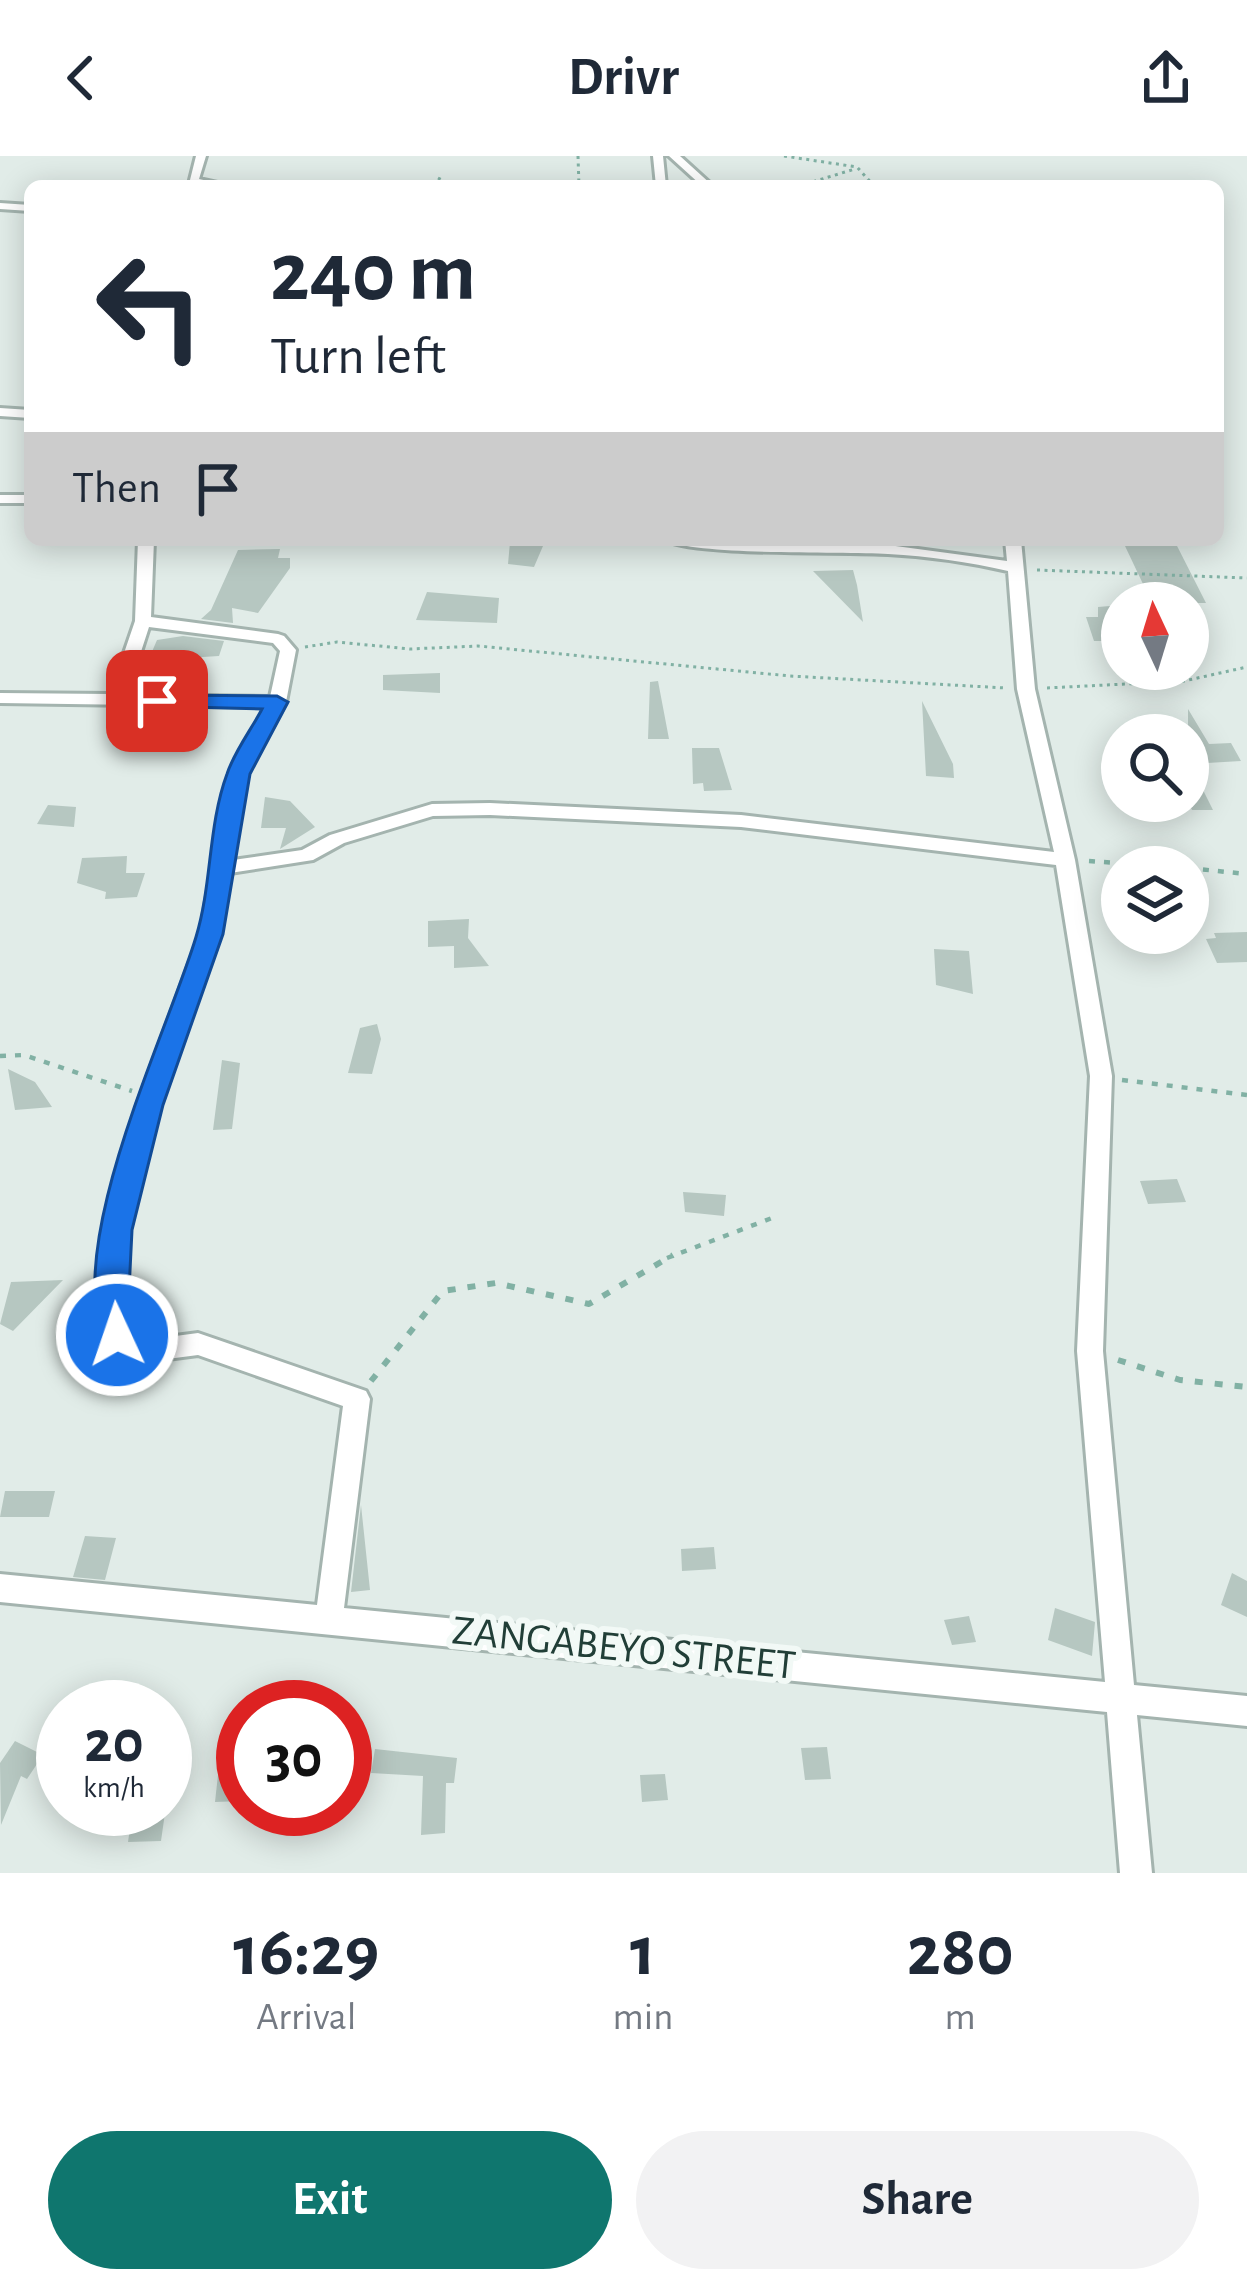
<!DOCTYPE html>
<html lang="en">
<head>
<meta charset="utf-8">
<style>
	body { margin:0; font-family:"Alegreya Sans",sans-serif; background:#f2f2f3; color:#1f2937; height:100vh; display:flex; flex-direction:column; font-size:45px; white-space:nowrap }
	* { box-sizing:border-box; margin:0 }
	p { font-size:39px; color:#747a83 }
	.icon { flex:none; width:66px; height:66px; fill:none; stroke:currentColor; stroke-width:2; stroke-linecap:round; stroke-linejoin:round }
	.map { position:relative; height:1717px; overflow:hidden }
	.side { display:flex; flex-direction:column; background:#fff; flex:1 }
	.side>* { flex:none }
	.banner { position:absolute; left:24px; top:24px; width:1200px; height:366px; border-radius:18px; box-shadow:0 6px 30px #0003; background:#fff; color:#1f2937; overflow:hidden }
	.needle { width:78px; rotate:356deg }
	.buttons { position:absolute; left:1101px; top:426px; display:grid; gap:24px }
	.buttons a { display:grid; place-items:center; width:108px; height:108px; border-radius:50%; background:#fff; box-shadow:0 6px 30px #0003; font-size:60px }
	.speed { position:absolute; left:36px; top:1524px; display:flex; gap:24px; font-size:60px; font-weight:700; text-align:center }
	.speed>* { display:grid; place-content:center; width:156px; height:156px; border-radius:50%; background:#fff; box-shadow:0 6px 30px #0003; line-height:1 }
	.speed small { font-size:30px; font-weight:400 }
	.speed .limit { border:18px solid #d22; background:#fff; color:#111 }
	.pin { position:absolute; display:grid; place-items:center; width:102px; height:102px; color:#fff; margin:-51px; border-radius:24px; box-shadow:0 6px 18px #0006 }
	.me { position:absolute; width:132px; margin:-66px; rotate:357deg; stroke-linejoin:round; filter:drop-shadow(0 0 9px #0008) }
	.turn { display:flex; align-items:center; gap:42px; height:252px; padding:0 48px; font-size:54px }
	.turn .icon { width:156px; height:156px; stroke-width:2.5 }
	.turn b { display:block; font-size:84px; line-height:102px }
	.then { display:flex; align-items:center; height:114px; padding:0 48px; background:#0003; gap:24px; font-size:45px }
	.eta { display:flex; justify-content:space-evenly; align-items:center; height:204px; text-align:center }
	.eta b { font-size:72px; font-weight:600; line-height:84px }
	.button { display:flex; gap:24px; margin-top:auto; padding:24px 48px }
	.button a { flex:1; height:138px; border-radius:72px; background:#0f766e; color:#fff; font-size:48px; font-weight:600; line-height:138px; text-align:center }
	.button a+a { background:#f2f2f3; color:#1f2937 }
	header { display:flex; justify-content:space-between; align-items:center; height:156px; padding:0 48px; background:#fff; font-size:54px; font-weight:600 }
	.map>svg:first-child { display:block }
</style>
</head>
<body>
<header><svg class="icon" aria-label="back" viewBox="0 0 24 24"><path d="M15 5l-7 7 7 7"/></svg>Drivr<svg class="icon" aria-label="share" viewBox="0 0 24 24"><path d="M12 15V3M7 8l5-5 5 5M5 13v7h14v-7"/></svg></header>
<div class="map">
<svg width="1247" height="1717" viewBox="0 0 1247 1717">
	<rect width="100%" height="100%" fill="#e1ece8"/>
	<!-- building -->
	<path fill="#b6c7c1" d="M 1136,384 L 1174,384 L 1206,447 L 1152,447 L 1125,390 L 1139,390 Z
		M 510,386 L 543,390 L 534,411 L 508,408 Z
		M 280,393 L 278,402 L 290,402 L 290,412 L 258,457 L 232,452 L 233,467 L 201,463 L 211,454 L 238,394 Z
		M 853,414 L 857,429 L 863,466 L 813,415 Z
		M 427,436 L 499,442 L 497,467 L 416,464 Z
		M 1122,449 L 1122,485 L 1094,485 L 1086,461 L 1098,461 L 1098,451 Z
		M 183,480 L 224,485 L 219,500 L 170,503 L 166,509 L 148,505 L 157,484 Z
		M 440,517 L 440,537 L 383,534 L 383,519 Z
		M 658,525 L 669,583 L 648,583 L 650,526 Z
		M 922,545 L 953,608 L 954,622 L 926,620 Z
		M 1188,553 L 1209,588 L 1231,587 L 1241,605 L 1190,608 L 1213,654 L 1192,654 L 1188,646 Z
		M 692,592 L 719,592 L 732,634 L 704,635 L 703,627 L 693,628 Z
		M 265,641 L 290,645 L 315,671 L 280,693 L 286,672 L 261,672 Z
		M 48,649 L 76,651 L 74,671 L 37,668 Z
		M 127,700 L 126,717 L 145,717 L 137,741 L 105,743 L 106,736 L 77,727 L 82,702 Z
		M 469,763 L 468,782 L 489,810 L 454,812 L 454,790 L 428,791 L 428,765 Z
		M 1247,776 L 1247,806 L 1217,807 L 1206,783 L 1216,782 L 1214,777 Z
		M 934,793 L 969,795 L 973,838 L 936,829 Z
		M 377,868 L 381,883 L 372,918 L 348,917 L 360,872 Z
		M 222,904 L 240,907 L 232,973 L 213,974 Z
		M 8,913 L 35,926 L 52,951 L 15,954 Z
		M 1177,1023 L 1186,1046 L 1148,1048 L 1140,1025 Z
		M 683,1036 L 726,1039 L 724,1060 L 685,1056 Z
		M 63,1124 L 13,1175 L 0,1168 L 11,1126 Z
		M 5,1335 L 55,1335 L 49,1361 L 0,1361 Z
		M 361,1349 L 370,1434 L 351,1436 Z
		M 85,1380 L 116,1382 L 105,1424 L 73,1421 Z
		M 714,1391 L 716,1413 L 682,1415 L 681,1393 Z
		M 1232,1417 L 1247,1425 L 1247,1461 L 1221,1449 Z
		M 1055,1452 L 1095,1466 L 1092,1500 L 1048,1484 Z
		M 969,1460 L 976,1486 L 952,1489 L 944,1464 Z
		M 15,1585 L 43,1599 L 27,1623 L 21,1620 L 1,1669 L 0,1607 Z
		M 827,1591 L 831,1623 L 805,1624 L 801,1592 Z
		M 375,1593 L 457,1602 L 454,1627 L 446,1627 L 445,1677 L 421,1679 L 423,1620 L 371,1617 Z
		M 243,1618 L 243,1645 L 215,1646 L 218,1619 Z
		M 665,1618 L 668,1644 L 642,1646 L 640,1619 Z
		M 165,1657 L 161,1685 L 128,1686 L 132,1658 Z"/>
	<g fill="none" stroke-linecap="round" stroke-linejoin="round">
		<defs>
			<path id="street" d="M 196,0 L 206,0 L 199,23 L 231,30 L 189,28 Z
				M 653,0 L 663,0 L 666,30 L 656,30 Z
				M 669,0 L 680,0 L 713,30 L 702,30 Z
				M 0,47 L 30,49 L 30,55 L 0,53 Z
				M 0,252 L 30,254 L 30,262 L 0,260 Z
				M 0,339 L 30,339 L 30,347 L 0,347 Z
				M 138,384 L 154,384 L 151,461 L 278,478 L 284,480 L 296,494 L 286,546 L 247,618 L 233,704 L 302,694 L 330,679 L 432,648 L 490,647 L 741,659 L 1054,696 L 1017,533 L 1008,415 C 968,406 929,400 888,398 C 846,395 693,400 666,384 L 888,389 L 1007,405 L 1005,384 L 1021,384 L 1035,533 L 1075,704 L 1112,920 L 1103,1195 L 1134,1529 L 1247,1540 L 1247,1570 L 1137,1559 L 1152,1717 L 1120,1717 L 1107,1556 L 0,1446 L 0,1418 L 317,1449 L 343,1250 L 198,1199 L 152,1205 L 108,1187 L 100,1155 L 104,1074 L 137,949 L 200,778 L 229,618 L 266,551 L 0,547 L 0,537 L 110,538 L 135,465 ZM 149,471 L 273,487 L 280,495 L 270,541 L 127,539 ZM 490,659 L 741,671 L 1056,709 L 1090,920 L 1077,1195 L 1105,1526 L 344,1452 L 370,1243 L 366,1235 L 198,1177 L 153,1183 L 128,1172 L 124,1155 L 128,1074 L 159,949 L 220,778 L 230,717 L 313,704 L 344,687 L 433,660 Z"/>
		</defs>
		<!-- street casing -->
		<use href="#street" stroke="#a4b4af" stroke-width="6"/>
		<!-- path-far2 -->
		<path stroke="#81b1a4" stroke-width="3" stroke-dasharray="3 4.5" stroke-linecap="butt" d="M 578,0 L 579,30
			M 784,0 L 857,11 L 874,30
			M 438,22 L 453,30
			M 799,30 L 855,13
			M 1037,414 L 1247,422
			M 305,491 L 337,486 L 410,493 L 478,490 L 790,520 L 1006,532
			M 1047,532 L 1184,525 L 1247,511"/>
		<!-- path-far1 -->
		<path stroke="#81b1a4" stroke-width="4.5" stroke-dasharray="6 9" stroke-linecap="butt" d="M 1089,705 L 1176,711
			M 1188,712 L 1247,718
			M 0,900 L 24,899 L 132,935
			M 1122,924 L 1247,939
			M 667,1102 L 772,1062"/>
		<!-- path -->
		<path stroke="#81b1a4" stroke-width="6" stroke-dasharray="8 12" stroke-linecap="butt" d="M 1118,1204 L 1180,1224 L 1247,1231
			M 371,1225 L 443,1135 L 496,1127 L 589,1148 L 673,1099"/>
		<!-- street -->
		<use href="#street" fill="#fff" fill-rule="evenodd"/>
	</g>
	<!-- route -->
	<path fill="#1a73e8" stroke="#114b97" stroke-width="3" d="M 157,539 L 277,540 L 288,546 L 250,618 L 223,778 L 163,949 L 132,1074 L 128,1155 L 133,1179 L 128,1189 L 106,1189 C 60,1094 167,878 196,781 C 212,729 208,669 227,618 C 234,596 251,574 262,553 L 149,550 L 145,545 Z"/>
	<g text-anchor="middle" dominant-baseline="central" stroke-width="12" stroke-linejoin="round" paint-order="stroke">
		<!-- near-street labels -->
		<g font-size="42" fill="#213e37" stroke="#f2f9f6">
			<text transform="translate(624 1492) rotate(6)">ZANGABEYO STREET</text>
		</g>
	</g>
</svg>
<div class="buttons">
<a><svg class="needle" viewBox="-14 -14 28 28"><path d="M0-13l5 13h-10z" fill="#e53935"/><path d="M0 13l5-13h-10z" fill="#747a83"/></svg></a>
<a><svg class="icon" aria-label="search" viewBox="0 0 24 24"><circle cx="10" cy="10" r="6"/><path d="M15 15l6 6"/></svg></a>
<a><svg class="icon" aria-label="layers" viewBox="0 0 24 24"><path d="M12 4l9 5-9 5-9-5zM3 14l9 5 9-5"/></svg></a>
</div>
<div class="speed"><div>20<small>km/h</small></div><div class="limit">30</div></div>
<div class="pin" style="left:157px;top:545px;background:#d93025"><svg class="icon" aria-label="arrive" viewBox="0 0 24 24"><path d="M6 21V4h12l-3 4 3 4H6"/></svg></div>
<svg class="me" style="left:117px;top:1179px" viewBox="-20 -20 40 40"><circle r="17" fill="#1a73e8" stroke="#fff" stroke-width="3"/><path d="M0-11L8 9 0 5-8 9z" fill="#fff"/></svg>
<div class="banner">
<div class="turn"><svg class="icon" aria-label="left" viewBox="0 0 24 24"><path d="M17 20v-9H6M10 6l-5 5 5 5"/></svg><div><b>240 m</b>Turn left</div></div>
<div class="then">Then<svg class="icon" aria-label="arrive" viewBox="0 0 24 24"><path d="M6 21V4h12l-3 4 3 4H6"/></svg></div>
</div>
</div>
<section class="side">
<div class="eta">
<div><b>16:29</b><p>Arrival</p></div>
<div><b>1</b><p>min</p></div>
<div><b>280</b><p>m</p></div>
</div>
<div class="button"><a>Exit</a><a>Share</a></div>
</section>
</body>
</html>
